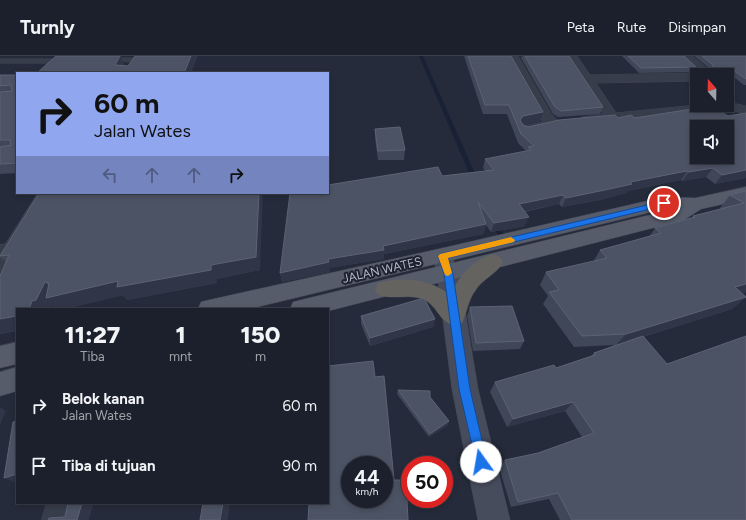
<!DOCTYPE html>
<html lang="id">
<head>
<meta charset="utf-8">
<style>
	body { margin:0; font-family:Figtree,sans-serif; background:#292d38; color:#f1f3f6; height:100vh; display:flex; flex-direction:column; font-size:15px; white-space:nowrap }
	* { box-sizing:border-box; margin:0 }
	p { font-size:13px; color:#a0a3a9 }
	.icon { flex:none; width:22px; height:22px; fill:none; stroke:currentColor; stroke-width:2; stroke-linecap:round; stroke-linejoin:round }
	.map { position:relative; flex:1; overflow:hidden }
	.panel { position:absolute; left:16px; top:252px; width:313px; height:196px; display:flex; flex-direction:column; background:#1c202c; border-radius:0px; box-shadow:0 2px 6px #0003,0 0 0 1px #3a3e48 }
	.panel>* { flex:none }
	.guide { position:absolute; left:16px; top:16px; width:313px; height:122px; border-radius:0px; box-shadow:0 2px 6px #0003,0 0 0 1px #3a3e48; background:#90a6ef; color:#111; overflow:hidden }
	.needle { width:26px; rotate:340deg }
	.tools { position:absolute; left:690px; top:12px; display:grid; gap:8px }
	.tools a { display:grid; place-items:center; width:44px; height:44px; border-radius:0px; background:#1c202c; box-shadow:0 2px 6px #0003,0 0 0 1px #3a3e48; font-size:20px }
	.speed { position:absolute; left:341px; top:400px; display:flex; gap:8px; font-size:20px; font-weight:700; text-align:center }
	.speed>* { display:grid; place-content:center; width:52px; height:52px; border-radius:50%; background:#1c202c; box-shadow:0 2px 6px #0003,0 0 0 1px #3a3e48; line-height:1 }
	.speed small { font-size:10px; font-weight:400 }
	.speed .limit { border:6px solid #d22; background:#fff; color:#111 }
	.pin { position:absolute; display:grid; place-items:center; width:34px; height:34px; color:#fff; margin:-17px; border:2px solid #fff; border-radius:50%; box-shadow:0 1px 4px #0007 }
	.me { position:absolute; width:44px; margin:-22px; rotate:347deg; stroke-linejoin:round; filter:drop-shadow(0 0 3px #0008) }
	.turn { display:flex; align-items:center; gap:14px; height:84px; padding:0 12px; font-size:18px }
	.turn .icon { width:52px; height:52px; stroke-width:2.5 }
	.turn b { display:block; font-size:28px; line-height:34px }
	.lanes { display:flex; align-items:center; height:38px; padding:0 12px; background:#0003; justify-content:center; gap:20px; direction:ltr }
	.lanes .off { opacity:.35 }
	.eta { display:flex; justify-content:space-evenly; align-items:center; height:68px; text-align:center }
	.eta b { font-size:24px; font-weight:800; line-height:28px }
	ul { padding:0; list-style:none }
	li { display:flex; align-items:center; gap:12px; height:60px; padding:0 12px }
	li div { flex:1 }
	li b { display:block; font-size:15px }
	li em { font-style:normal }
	header { display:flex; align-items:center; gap:24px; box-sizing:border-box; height:56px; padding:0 20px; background:#1c202c; border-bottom:1px solid #3a3e48 }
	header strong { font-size:19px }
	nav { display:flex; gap:22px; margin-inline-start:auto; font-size:14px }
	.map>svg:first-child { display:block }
</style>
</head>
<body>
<header>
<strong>Turnly</strong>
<nav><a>Peta</a><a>Rute</a><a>Disimpan</a></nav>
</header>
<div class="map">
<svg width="746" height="464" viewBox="0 0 746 464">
	<rect width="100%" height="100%" fill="#252b3a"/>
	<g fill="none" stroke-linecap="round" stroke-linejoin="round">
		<!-- stream -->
		<path fill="#192137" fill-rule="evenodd" d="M 419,0 L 423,0 L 478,124 L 477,125 L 475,126 L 472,124 Z
			M 494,165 L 496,166 L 505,180 L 506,182 L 505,184 L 501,184 L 491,167 Z"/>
		<defs>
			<path id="service" d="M 109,2 L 135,2 L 138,4 L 135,6 L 107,5 L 106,4 Z
				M 0,3 L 65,3 L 68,5 L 65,7 L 0,7 Z
				M 14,187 L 18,188 L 19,191 L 18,194 L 0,197 L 0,189 Z"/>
			<path id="minor" d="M 506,0 L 518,0 L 552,59 L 562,68 L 560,71 L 529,78 L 524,76 L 521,73 L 524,70 L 542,66 Z
				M 565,0 L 577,0 L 590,19 L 697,17 L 679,0 L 692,0 L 708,13 L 710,16 L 709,19 L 697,19 L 697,25 L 596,27 L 616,57 L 697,49 L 727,49 L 727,46 L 746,50 L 746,58 L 730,54 L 587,68 L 582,67 L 580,64 L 582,61 L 603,58 Z
				M 38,137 L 56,137 L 8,220 L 0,222 L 0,197 Z
				M 47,447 L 79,447 L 74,464 L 42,464 Z"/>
			<path id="secondary" d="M 443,192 L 450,195 L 459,218 L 478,333 L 510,464 L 478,464 L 452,333 L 437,218 L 433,200 L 436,195 Z"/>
			<path id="primary" d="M 746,131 L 746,143 L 701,153 L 684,164 L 328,255 L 328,253 L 290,253 L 293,246 L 301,244 L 674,153 L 664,153 L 249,253 L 198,253 L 201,246 L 209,244 L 443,192 L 664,141 L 695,142 Z
				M 17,286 L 17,308 L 0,312 L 0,290 Z
				M 17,311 L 17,335 L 0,340 L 0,316 Z"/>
			<path id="trunk" d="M 493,198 L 500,201 L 503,206 C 497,218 482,223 475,235 C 468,244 467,257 462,267 C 441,274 441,253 425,244 C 412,237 393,244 378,239 L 375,233 L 378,227 C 400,220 432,223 450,239 C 459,220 473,204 493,198 Z"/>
		</defs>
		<!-- service casing -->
		<use href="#service" stroke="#424654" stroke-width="1"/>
		<!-- minor casing -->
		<use href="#minor" stroke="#424654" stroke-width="1"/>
		<!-- secondary casing -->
		<use href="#secondary" stroke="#424654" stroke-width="1"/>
		<!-- primary casing -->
		<use href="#primary" stroke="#424654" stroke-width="1"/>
		<!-- trunk casing -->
		<use href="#trunk" stroke="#444856" stroke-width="1"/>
		<!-- service -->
		<use href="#service" fill="#383d4b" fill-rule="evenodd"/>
		<!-- minor -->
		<use href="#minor" fill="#383d4b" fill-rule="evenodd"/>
		<!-- secondary -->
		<use href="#secondary" fill="#474c5d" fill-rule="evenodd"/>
		<!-- primary -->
		<use href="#primary" fill="#575c6b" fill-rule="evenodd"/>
		<!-- trunk -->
		<use href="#trunk" fill="#646360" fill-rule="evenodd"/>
	</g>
	<!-- wall -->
	<path fill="#404758" d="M 464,0 L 511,0 L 540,65 L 523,69 L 528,71 L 618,62 L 635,62 L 746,122 L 715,128 L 706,121 L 682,125 L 681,124 L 628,135 L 626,137 L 600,144 L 562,151 L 559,148 L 525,156 L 525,170 L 491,176 L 486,169 L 483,178 L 384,198 L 384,203 L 329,212 L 330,216 L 282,226 L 280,217 L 442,120 L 485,115 L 483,112 L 485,103 L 526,95 L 518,87 L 507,58 L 483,58 Z
		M 522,0 L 569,0 L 603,51 L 600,58 L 558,61 L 553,58 L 521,2 Z
		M 622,0 L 684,0 L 696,11 L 693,16 L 639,17 Z
		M 694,0 L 746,0 L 746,29 L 744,29 L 727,16 L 711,17 L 709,12 Z
		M 0,19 L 17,19 L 17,117 L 0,118 Z
		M 375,73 L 405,94 L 404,104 L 378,104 L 375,82 Z
		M 746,135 L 746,236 L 742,237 L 746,241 L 732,253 L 643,281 L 746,464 L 560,464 L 549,443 L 511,451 L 499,411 L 505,404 L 538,397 L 582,381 L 565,355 L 507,371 L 490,336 L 495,326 L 556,312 L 591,300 L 594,297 L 615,289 L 574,291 L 543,248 L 548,240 L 540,229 L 546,216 L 593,206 L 600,194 L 649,181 L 655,172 L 692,162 L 693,160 L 721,153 L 720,152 L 730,139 Z
		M 39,137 L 260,214 L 217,223 L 217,227 L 127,244 L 123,239 L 65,253 L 57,253 L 53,249 L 17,275 L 0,278 L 0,220 L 6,206 L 0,201 Z
		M 470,251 L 524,285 L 520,293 L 473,295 L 467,260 Z
		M 361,260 L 435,263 L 433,271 L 370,290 L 361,268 Z
		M 398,334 L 430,341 L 448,369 L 429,381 L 397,338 Z
		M 68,447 L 107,447 L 93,449 L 88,464 L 48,464 L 65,461 Z"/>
	<!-- shaded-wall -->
	<path fill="#303647" d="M 120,0 L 121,0 L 124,8 L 120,17 L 115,9 Z
		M 191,0 L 198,0 L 191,17 L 184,17 Z
		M 543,56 L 540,65 L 521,70 L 520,64 L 523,60 Z
		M 713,112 L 706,121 L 682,125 L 689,116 Z
		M 746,114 L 746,122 L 715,128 L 722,119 Z
		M 687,115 L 681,124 L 628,135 L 626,137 L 600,144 L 562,151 L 566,142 L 630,126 Z
		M 259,137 L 263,137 L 260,214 L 217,223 L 217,227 L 127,244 L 123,239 L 65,253 L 57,253 L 53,249 L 51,253 L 29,253 L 32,245 L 45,226 L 57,239 L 118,225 L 211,209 Z
		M 563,139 L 559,148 L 516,157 L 519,148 Z
		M 529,161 L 525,170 L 491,176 L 494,167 Z
		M 486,168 L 483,178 L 384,198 L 384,203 L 329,212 L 330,216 L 282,226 L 280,217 L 328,203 L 383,190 Z
		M 746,228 L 746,236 L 722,244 L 735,231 Z
		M 746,241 L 732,253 L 616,289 L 626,278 Z
		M 17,260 L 17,275 L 0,278 L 0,263 Z
		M 435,263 L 433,271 L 370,290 L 370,282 Z
		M 573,346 L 565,355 L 507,371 L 513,363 Z
		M 0,351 L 6,355 L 0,369 Z
		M 449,365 L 448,369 L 429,381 L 430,378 Z
		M 17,418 L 17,427 L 4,422 Z
		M 82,447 L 88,447 L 93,449 L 88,464 L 77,464 Z
		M 223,447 L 230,447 L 228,464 L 220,464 Z"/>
	<!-- building -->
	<path fill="#4c5364" stroke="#5c6373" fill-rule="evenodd" d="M 56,0 L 120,0 L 115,9 L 128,10 L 135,0 L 191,0 L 184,17 L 37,17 Z
		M 468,0 L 511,0 L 543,56 L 523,60 L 520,64 L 523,69 L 528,71 L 559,64 L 615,59 L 618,62 L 631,59 L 635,62 L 711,50 L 728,60 L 746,57 L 746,114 L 722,119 L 713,112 L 689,116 L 687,115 L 630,126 L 632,128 L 605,134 L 566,142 L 563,139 L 519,148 L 529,161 L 494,167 L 478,146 L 486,168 L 383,190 L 384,194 L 328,203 L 329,206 L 280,217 L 290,137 L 328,137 L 328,129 L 438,111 L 442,120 L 494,114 L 485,103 L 531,94 L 528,91 L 534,90 L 521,78 L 509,49 L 485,49 ZM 697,71 L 727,71 L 727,101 L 697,101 Z
		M 525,0 L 569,0 L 603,51 L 561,55 L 555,51 Z
		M 628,0 L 684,0 L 696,11 L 641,12 Z
		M 702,0 L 746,0 L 746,23 L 730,12 L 714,12 L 712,8 Z
		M 0,19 L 17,19 L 17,107 L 0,108 L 0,91 L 11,89 L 10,84 L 0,84 L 0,36 L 12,35 L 11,29 L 0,30 Z
		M 400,71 L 405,94 L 378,95 L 375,73 Z
		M 746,135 L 746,228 L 735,231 L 746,241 L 626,278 L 582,280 L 549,236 L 559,234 L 546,216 L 607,202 L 600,194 L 661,177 L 655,172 L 695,161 L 693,160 L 744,147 L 730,139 Z
		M 39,137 L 259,137 L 256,201 L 211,209 L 211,214 L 117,231 L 118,225 L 46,242 L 49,227 L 45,226 L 36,244 L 32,245 L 29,253 L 17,253 L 17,260 L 0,263 L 0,220 L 9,199 L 0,200 Z
		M 424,242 L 435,263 L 370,282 L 361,260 Z
		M 512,250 L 524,285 L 476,287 L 470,251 Z
		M 643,280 L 667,308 L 746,280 L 746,464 L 572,464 L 558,437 L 518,446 L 505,404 L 538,397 L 594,377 L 573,346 L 513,363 L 495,326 L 554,309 L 556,312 L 595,299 L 594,297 Z
		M 373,305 L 375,321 L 384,320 L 394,424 L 406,424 L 408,464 L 308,464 L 309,447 L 328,447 L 328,310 ZM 350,409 L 384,409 L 384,443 L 350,443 Z
		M 398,334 L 430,335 L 430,341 L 449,365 L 430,378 Z
		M 17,365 L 17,418 L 4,422 L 13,366 Z
		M 68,447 L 82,447 L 77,464 L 48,464 L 49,462 L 65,461 Z
		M 203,447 L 223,447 L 220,464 L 200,464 Z"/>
	<!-- route -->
	<path fill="#1a73e8" stroke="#114b97" d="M 664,145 L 668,147 L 667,149 L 448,202 L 453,218 L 470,333 L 487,406 L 485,410 L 481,412 L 477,410 L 459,333 L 444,218 L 438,200 L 440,198 Z"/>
	<!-- slow -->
	<path fill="#f59e0b" d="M 511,181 L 515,184 L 514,186 L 448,202 L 452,217 L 448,220 L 445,219 L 438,200 L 440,198 Z"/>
	<g text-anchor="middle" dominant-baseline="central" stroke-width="4" stroke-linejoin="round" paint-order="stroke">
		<!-- street labels -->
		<g font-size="12" fill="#b4b8c6" stroke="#1e2230">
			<text transform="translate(382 214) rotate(-13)">JALAN WATES</text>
		</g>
	</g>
</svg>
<div class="tools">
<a><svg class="needle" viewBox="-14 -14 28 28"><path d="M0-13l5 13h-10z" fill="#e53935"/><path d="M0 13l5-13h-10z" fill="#a0a3a9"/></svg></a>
<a><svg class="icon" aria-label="sound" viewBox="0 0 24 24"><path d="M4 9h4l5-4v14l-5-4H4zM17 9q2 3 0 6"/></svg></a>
</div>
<div class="speed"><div>44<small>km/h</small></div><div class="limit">50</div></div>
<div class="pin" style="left:664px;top:147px;background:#d93025"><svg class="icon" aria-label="arrive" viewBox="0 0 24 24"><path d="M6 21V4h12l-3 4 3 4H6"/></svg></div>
<svg class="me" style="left:481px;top:406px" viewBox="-20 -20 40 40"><circle r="19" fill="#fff"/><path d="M0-13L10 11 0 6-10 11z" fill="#1a73e8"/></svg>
<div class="guide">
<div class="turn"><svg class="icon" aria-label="right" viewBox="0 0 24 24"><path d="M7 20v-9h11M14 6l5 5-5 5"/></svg><div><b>60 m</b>Jalan Wates</div></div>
<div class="lanes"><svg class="icon off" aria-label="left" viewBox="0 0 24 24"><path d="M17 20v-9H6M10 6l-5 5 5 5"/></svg><svg class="icon off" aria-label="ahead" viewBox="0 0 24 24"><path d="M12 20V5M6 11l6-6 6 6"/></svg><svg class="icon off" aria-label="ahead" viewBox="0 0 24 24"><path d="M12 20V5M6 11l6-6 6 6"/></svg><svg class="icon" aria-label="right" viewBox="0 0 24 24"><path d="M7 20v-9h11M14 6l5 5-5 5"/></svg></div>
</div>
<section class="panel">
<div class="eta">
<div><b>11:27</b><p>Tiba</p></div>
<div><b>1</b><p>mnt</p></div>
<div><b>150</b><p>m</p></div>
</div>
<ul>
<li><svg class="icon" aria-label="right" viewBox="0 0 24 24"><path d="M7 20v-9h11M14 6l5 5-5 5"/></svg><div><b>Belok kanan</b><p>Jalan Wates</p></div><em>60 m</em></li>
<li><svg class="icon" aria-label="arrive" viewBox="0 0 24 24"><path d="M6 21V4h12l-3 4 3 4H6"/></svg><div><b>Tiba di tujuan</b></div><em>90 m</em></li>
</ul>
</section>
</div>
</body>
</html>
